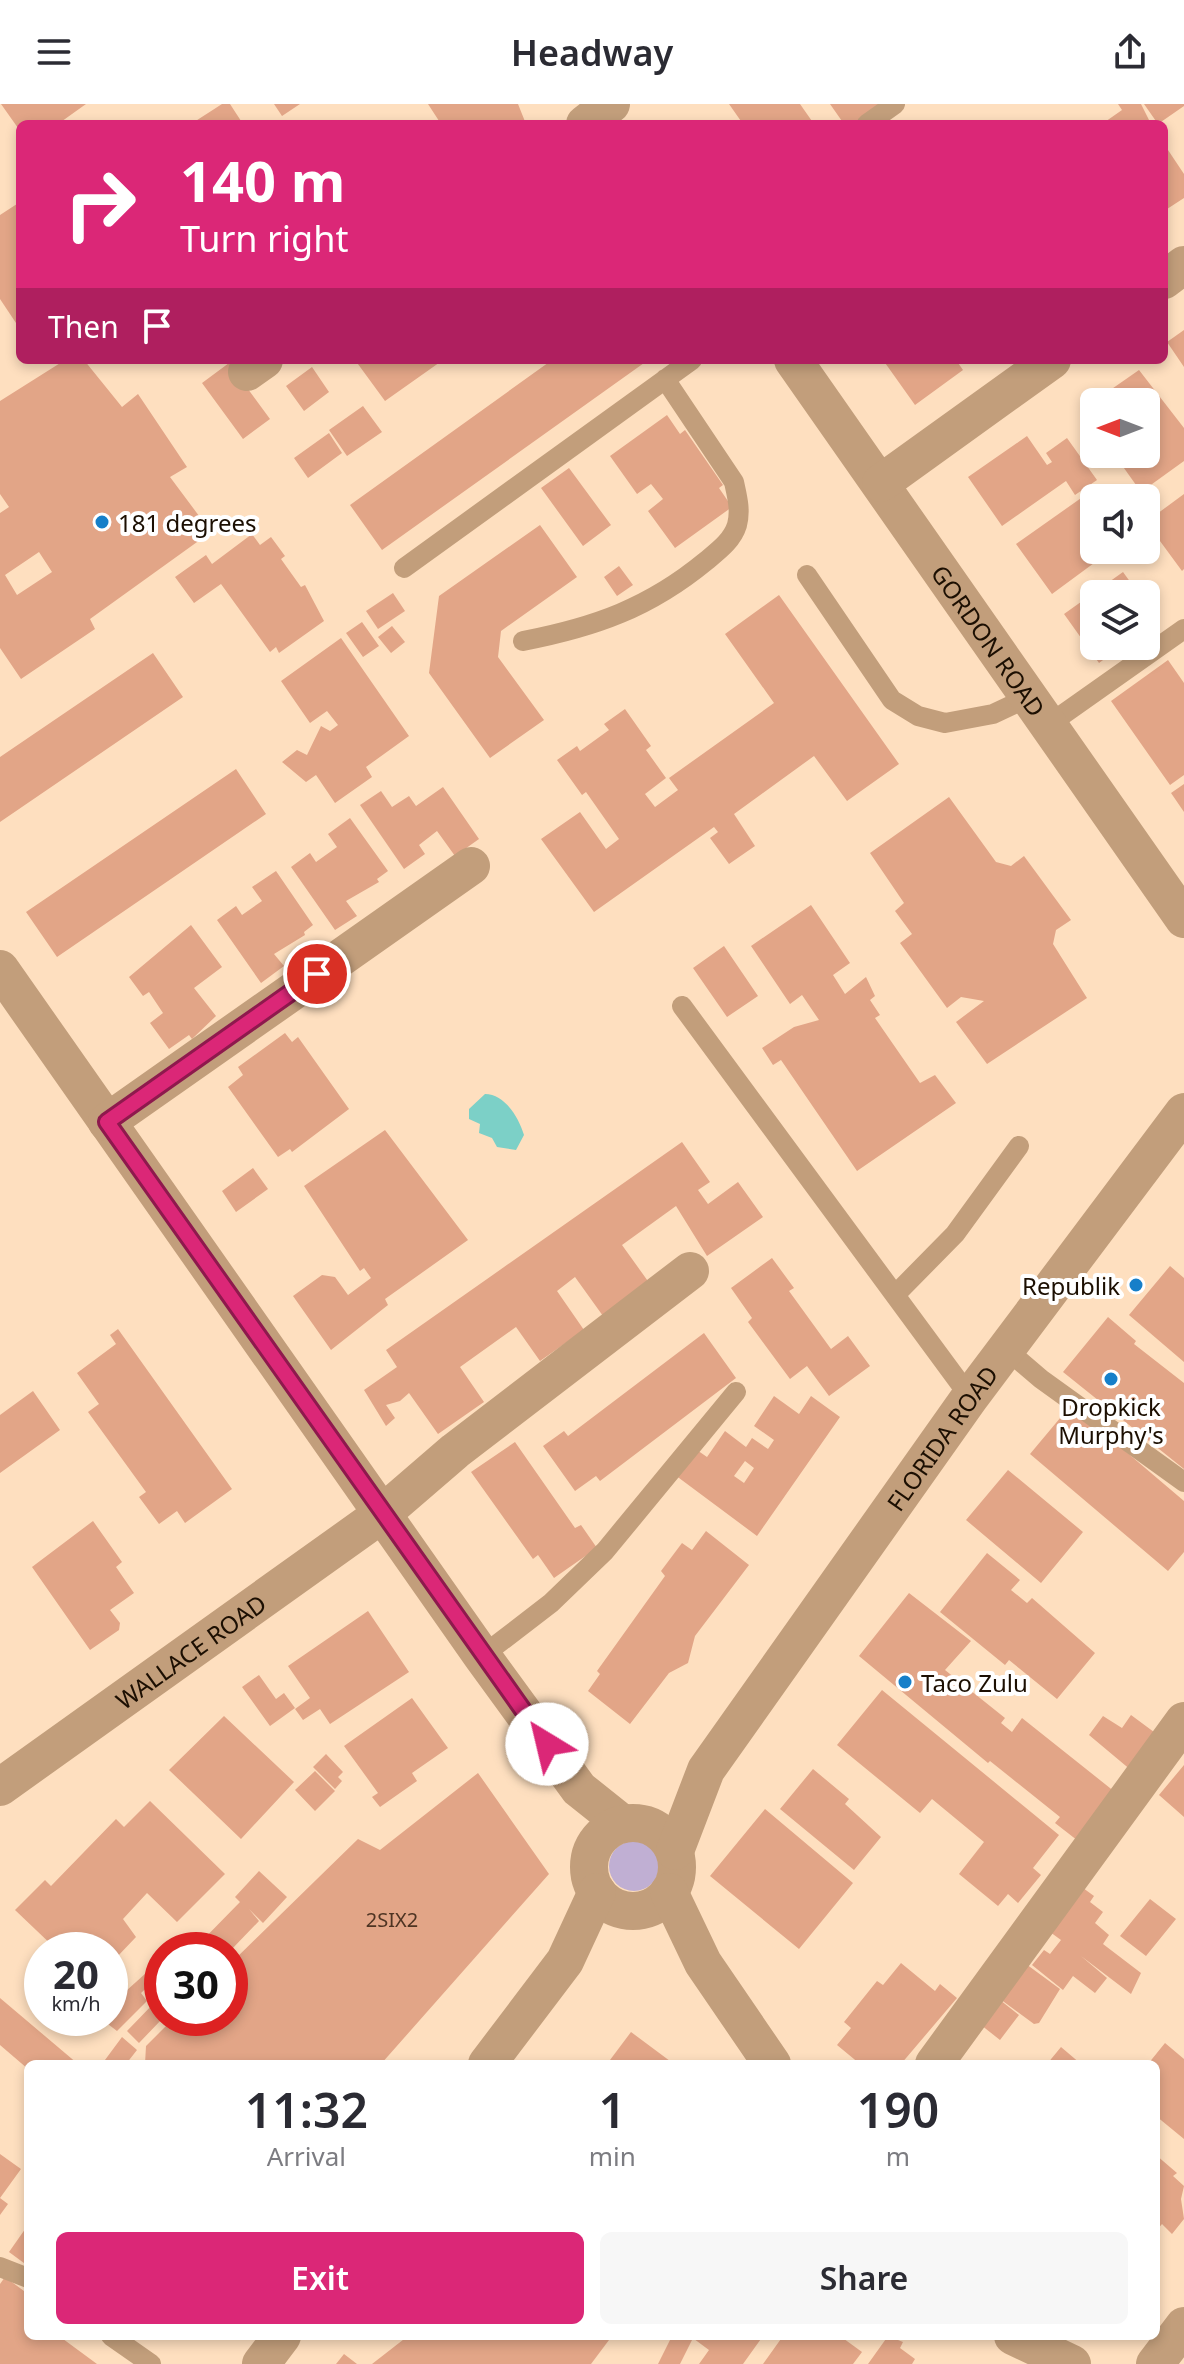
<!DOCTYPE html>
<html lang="en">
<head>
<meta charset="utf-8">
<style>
	body { margin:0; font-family:"Noto Sans",sans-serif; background:#f7f7f7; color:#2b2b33; height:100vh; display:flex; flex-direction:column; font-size:30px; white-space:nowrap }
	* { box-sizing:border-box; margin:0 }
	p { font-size:26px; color:#7c7c81 }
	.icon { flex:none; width:44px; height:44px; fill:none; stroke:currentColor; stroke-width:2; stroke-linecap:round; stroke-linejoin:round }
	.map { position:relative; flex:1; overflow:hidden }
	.side { position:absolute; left:24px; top:1956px; width:1136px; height:280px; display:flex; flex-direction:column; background:#fff; border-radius:12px; box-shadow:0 4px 12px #0003 }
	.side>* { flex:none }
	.guide { position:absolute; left:16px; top:16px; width:1152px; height:244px; border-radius:12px; box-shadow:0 4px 12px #0003; background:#db2777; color:#fff; overflow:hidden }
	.needle { width:52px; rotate:270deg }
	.buttons { position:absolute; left:1080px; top:284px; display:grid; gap:16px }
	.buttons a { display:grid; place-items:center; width:80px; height:80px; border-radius:12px; background:#fff; box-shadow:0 4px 12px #0003; font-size:40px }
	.speed { position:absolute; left:24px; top:1828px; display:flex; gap:16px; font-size:40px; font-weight:700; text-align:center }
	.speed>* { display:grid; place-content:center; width:104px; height:104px; border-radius:50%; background:#fff; box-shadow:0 4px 12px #0003; line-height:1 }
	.speed small { font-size:20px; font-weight:400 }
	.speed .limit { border:12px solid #d22; background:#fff; color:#111 }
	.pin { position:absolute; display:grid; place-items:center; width:68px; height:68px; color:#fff; margin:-34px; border:4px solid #fff; border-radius:50%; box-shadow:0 2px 8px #0007 }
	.me { position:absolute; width:88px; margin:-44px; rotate:324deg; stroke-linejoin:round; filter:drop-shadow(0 0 6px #0008) }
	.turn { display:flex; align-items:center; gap:28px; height:168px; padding:0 32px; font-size:36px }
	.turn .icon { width:104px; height:104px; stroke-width:2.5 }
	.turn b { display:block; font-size:56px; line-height:68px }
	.then { display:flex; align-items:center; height:76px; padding:0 32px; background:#0003; gap:16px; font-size:30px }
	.eta { display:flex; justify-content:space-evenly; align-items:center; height:136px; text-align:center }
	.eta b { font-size:48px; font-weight:600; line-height:56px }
	.primary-button { display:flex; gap:16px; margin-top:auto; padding:16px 32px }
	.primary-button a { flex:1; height:92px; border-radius:12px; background:#db2777; color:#fff; font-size:32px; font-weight:600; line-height:92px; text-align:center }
	.primary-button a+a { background:#f7f7f7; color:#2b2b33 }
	header { display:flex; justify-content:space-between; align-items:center; height:104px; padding:0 32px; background:#fff; font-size:36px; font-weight:600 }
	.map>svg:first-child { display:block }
</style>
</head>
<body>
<header><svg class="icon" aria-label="menu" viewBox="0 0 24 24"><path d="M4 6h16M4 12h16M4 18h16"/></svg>Headway<svg class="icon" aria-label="share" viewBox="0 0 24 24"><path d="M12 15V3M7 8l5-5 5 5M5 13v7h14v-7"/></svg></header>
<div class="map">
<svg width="1184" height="2260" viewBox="0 0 1184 2260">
	<rect width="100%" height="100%" fill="#fedfbf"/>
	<!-- green -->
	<path fill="#c0afd3" d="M609 1762a25 25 0 1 1 50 0a25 25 0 1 1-50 0Z"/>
	<!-- water -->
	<path fill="#7cd0c7" d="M 485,990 C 505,990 519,1014 524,1031 L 516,1046 L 497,1043 L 492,1034 L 479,1029 L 480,1020 L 469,1015 L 469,1005 Z"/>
	<!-- building -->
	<path fill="#e2a587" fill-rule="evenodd" d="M 1,0 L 86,0 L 58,20 L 20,20 L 18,24 Z
		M 222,0 L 230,0 L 243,20 L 191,20 Z
		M 274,0 L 300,0 L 282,12 Z
		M 428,0 L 518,0 L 526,20 L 441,20 Z
		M 729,0 L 800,0 L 814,20 L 743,20 Z
		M 830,0 L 881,0 L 853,20 L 844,20 Z
		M 1118,0 L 1141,0 L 1151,20 L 1102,20 L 1122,6 Z
		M 1144,0 L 1184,0 L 1184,2 L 1158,20 Z
		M 1164,40 L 1184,70 L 1184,94 L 1164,107 Z
		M 20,98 L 20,225 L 0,195 L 0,111 Z
		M 1184,226 L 1184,263 L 1167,238 Z
		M 65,256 L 84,256 L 122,303 L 138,290 L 187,363 L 170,373 L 211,428 L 90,515 L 95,525 L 21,575 L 0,544 L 0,409 L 9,403 L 0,390 L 0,297 ZM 39,448 L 52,468 L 17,491 L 5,471 Z
		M 355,256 L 443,256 L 385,297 Z
		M 552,256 L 644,259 L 382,446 L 350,401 Z
		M 883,256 L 956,256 L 963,266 L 915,301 Z
		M 229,259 L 270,315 L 243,335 L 202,279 Z
		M 312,263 L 329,288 L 304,307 L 286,282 Z
		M 1139,266 L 1184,324 L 1184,357 L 1141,388 L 1114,350 L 1146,350 L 1146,298 L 1094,298 L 1094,321 L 1083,305 Z
		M 363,302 L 382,328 L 347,352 L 329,326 Z
		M 667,311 L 680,330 L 685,326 L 723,381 L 719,384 L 732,403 L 675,444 L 648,407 L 663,395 L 651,380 L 637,390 L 610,352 Z
		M 329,329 L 342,349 L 308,374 L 294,354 Z
		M 1027,332 L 1047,361 L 1052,358 L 1046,349 L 1067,334 L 1097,376 L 1075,391 L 1066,377 L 1002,422 L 968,373 Z
		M 569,364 L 611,421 L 583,442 L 541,384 Z
		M 1101,380 L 1111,394 L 1094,394 L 1094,407 L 1084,414 L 1094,427 L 1094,446 L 1109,448 L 1052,490 L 1016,440 Z
		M 1184,390 L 1184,465 L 1182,467 L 1146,418 Z
		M 540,421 L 577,473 L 501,527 L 498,553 L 544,616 L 490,654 L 429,569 L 439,492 Z
		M 252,430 L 260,441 L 271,433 L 285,452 L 281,455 L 301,483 L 305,481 L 324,517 L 279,549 L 276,543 L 270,548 L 221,480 L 194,499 L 175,473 L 206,451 L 212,460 Z
		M 619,462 L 633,481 L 617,492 L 604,473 Z
		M 1123,468 L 1139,490 L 1094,490 L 1094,542 L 1122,542 L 1099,559 L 1064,510 Z
		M 393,489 L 405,507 L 378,525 L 366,507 Z
		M 779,491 L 899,660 L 847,697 L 814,652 L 734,710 L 755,742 L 729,760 L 710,734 L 718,728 L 714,723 L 594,808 L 541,735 L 580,708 L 606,745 L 619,735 L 586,688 L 582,691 L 557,656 L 577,642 L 580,647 L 609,626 L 604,620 L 625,605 L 651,642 L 646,646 L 666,674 L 645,690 L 655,703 L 678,686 L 669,674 L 774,599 L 725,530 Z
		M 1146,500 L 1158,516 L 1146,525 Z
		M 362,518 L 379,542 L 363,553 L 346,529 Z
		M 392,522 L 405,538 L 391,549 L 378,533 Z
		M 341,534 L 409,632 L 366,663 L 372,673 L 335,699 L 316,671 L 306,678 L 282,658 L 297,646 L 307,651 L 321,622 L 330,627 L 338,621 L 327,607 L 310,619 L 281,577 Z
		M 153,549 L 183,593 L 0,718 L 0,653 Z
		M 1168,556 L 1184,579 L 1184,671 L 1170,681 L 1111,597 Z
		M 236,665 L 266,710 L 57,853 L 26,808 Z
		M 1184,680 L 1184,708 L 1171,689 Z
		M 443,683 L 479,735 L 455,752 L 437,727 L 419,741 L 425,750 L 404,765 L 360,701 L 381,687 L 392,703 L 409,692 L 416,702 Z
		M 949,693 L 996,758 L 1011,762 L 1024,752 L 1071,816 L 1056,826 L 1053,840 L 1087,894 L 987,960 L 956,918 L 984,897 L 961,893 L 947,904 L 900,839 L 912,830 L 895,807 L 904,799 L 870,749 Z
		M 350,714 L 388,767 L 377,775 L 379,778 L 346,797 L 357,812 L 335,826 L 291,763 L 310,749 L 316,758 L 337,743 L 328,730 Z
		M 276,767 L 313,821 L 304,828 L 305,831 L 274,850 L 284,862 L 261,879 L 217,816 L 236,802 L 242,811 L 262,797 L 252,783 Z
		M 811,801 L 850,859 L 833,871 L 845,890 L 866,873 L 875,892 L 870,896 L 880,911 L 875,914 L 920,979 L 935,971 L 956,999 L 857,1067 L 781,956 L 773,961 L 762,944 L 794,923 L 819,916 L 802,891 L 790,900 L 751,842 Z
		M 191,821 L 222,863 L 194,884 L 216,912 L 192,935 L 189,931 L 169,945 L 150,919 L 163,909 L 149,888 L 143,892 L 129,873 Z
		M 724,842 L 758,892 L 727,913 L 693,864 Z
		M 285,929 L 292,938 L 298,933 L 349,1005 L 292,1048 L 290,1045 L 278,1053 L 228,983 L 243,971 L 238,963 Z
		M 385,1026 L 468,1136 L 385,1195 L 388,1201 L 331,1246 L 293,1192 L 322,1171 L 335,1173 L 348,1191 L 371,1174 L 364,1164 L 360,1167 L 304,1082 Z
		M 682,1038 L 710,1078 L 698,1086 L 708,1100 L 738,1078 L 763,1113 L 707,1152 L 676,1102 L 622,1141 L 650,1180 L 603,1212 L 575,1173 L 557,1187 L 584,1226 L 540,1257 L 516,1223 L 460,1263 L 484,1298 L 438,1330 L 409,1289 L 400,1297 L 386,1301 L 395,1314 L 386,1322 L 364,1286 L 397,1263 L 386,1246 Z
		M 253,1064 L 268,1085 L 236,1108 L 222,1087 Z
		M 772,1154 L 794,1184 L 789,1187 L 831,1245 L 848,1232 L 870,1262 L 829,1292 L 807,1262 L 790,1275 L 748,1218 L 752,1214 L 731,1184 Z
		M 1170,1162 L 1184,1174 L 1184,1258 L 1129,1211 Z
		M 1108,1213 L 1136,1237 L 1134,1240 L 1184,1279 L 1184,1365 L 1063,1268 Z
		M 118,1225 L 232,1385 L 185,1419 L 177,1407 L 159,1420 L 139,1393 L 146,1388 L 88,1308 L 99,1300 L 77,1269 L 116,1240 L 110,1231 Z
		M 704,1229 L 736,1274 L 600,1377 L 596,1372 L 575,1387 L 543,1342 L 564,1327 L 568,1332 Z
		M 33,1287 L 60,1326 L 0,1369 L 0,1311 Z
		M 774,1292 L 799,1310 L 811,1292 L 840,1313 L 757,1432 L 675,1371 L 694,1344 L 707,1353 L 725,1327 L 746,1343 L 752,1334 L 768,1345 L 774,1336 L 754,1322 ZM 745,1357 L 754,1364 L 744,1379 L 734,1372 Z
		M 1071,1301 L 1184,1397 L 1184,1448 L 1168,1467 L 1030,1350 Z
		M 515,1338 L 575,1424 L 581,1421 L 597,1444 L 554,1474 L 538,1451 L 533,1455 L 471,1368 Z
		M 1008,1366 L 1083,1428 L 1041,1479 L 966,1416 Z
		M 93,1417 L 122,1458 L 116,1463 L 134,1489 L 110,1506 L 120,1519 L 119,1526 L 90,1546 L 32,1463 Z
		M 706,1427 L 749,1461 L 695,1532 L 688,1559 L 669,1569 L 630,1620 L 588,1587 L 600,1570 L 597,1567 L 665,1472 L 661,1467 L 682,1439 L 692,1446 Z
		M 987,1449 L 1020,1476 L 1011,1486 L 1027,1499 L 1032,1494 L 1095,1549 L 1057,1595 L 1009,1556 L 1005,1561 L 940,1508 Z
		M 909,1489 L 971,1537 L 945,1566 L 1005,1614 L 1001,1619 L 1012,1628 L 1022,1614 L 1120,1692 L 1082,1740 L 1055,1719 L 1060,1713 L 990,1657 L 988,1659 L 859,1552 Z
		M 368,1507 L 409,1568 L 330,1620 L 320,1605 L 303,1616 L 295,1605 L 310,1594 L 288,1562 Z
		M 259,1571 L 276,1595 L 284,1589 L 295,1604 L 270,1622 L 242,1583 Z
		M 882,1586 L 1059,1731 L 1033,1764 L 1041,1771 L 1018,1799 L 1008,1790 L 998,1802 L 959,1770 L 984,1738 L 932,1695 L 920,1709 L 837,1641 Z
		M 412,1594 L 448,1644 L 412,1669 L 417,1677 L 380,1703 L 372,1693 L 378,1689 L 344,1642 Z
		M 1131,1611 L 1158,1631 L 1132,1667 L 1089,1631 L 1103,1612 L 1122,1624 Z
		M 224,1612 L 294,1678 L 241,1735 L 169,1666 Z
		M 326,1650 L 343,1668 L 338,1673 L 342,1677 L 335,1685 L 313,1663 Z
		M 1184,1661 L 1184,1713 L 1159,1691 Z
		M 813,1665 L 849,1695 L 845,1700 L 881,1733 L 854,1766 L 780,1705 Z
		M 315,1667 L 335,1687 L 315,1707 L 295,1686 Z
		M 478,1669 L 549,1770 L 381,1960 L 145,1960 L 146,1942 L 174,1914 L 230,1914 L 230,1860 L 358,1735 L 380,1746 Z
		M 150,1697 L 225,1770 L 177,1818 L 147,1789 L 123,1815 L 136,1833 L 116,1854 L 110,1846 L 57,1846 L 15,1806 L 45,1776 L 51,1782 L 116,1715 L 124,1723 Z
		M 765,1705 L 853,1779 L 799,1845 L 710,1772 Z
		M 259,1767 L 287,1793 L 263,1819 L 249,1805 L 259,1817 L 231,1846 L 193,1846 L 240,1798 L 235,1793 Z
		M 1083,1784 L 1094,1792 L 1090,1798 L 1103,1808 L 1095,1819 L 1109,1831 L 1103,1840 L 1141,1869 L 1131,1890 L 1081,1852 L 1107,1874 L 1095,1889 L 1073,1872 L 1063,1886 L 1032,1861 L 1044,1846 L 1050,1850 L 1061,1836 L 1050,1828 Z
		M 1150,1795 L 1176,1815 L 1146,1852 L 1120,1832 Z
		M 901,1859 L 935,1887 L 940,1880 L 957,1894 L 901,1960 L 860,1960 L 837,1941 L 851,1924 L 844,1918 L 877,1877 L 883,1881 Z
		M 1026,1860 L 1060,1885 L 1039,1919 L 1034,1920 L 1000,1895 Z
		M 146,1869 L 153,1878 L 141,1889 L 147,1897 L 117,1927 L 100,1914 L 110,1914 L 110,1879 L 115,1875 L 126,1887 Z
		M 0,1894 L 78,1960 L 28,1960 L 28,1965 L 0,1941 Z
		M 1000,1896 L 1019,1911 L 1000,1936 L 981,1921 Z
		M 156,1897 L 162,1903 L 162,1915 L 139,1939 L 127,1927 Z
		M 631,1928 L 674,1960 L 607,1960 Z
		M 122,1933 L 137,1946 L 126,1960 L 102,1960 Z
		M 1165,1939 L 1184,1955 L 1184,2035 L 1156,2012 L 1156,1960 L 1148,1960 Z
		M 1061,1943 L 1081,1960 L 1047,1960 Z
		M 0,2050 L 21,2065 L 0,2094 L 8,2100 L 0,2111 Z
		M 1156,2051 L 1177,2069 L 1173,2072 L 1184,2082 L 1181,2095 L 1184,2115 L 1172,2130 L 1162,2120 L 1156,2127 Z
		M 28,2121 L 28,2162 L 9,2148 Z
		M 5,2173 L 28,2190 L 28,2232 L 59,2232 L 97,2260 L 0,2260 L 0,2180 Z
		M 408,2232 L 612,2232 L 591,2260 L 372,2260 Z
		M 672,2232 L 693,2234 L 680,2260 L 658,2260 Z
		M 690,2232 L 763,2232 L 743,2260 L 699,2260 L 709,2246 Z
		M 783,2232 L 840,2232 L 862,2248 L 853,2260 L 763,2260 Z
		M 888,2232 L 903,2238 L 900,2244 L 915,2255 L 912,2260 L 868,2260 Z
		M 344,2250 L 357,2260 L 336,2260 Z"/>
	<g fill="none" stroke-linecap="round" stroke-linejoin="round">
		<!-- service -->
		<path stroke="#c29e7b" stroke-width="20" d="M 867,20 L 895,0
			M 404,464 L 692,256
			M 807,471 L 892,596 L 918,612 L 945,619 L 993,610 L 1029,593
			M 523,537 C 595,523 649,504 706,457 C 718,447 732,437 737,421 C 741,406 737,392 734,378 L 665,275
			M 1048,621 L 1184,525
			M 682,902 L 970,1293
			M 895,1191 L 955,1130 L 1019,1042
			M 1006,1245 L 1041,1275 L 1184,1378
			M 482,1552 L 551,1499 L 605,1447 L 736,1288
			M 0,2163 L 28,2174
			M 111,2232 L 151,2260"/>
		<!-- minor -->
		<g stroke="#c29e7b" stroke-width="38">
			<path d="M 585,20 L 611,0"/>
			<path d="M 1164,176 L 1184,161"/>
			<path id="s1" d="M 793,256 L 1184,815"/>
			<path d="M 247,268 L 264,256"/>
			<path d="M 881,379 L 1052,256"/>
			<path d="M 0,865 L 482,1552 L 579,1685 L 623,1720"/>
			<path d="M 107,1018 L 471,762"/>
			<path id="s2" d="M 0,1683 L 382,1410 L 455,1347 L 690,1167"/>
			<circle cx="633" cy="1763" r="44"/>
			<path id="s3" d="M 675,1747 L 706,1666 L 970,1293 L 1184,1008"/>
			<path d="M 669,1788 L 703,1859 L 772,1960"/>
			<path d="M 487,1960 L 565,1857 L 597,1788"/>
			<path d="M 934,1960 L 1184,1617"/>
			<path d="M 1013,2232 L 1072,2260"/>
			<path d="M 261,2260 L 282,2232"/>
			<path d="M 1155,2260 L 1184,2222"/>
		</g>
	</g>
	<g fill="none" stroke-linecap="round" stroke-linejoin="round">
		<defs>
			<path id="route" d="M 317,870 L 107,1018 L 547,1640"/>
		</defs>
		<!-- route casing -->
		<use href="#route" stroke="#8e194d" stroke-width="20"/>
		<!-- route -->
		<use href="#route" stroke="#db2777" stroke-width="14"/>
	</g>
	<!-- markers -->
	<g fill="#167fc9" stroke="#fff" stroke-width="3">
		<circle cx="102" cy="418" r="8"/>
		<circle cx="1136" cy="1181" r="8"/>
		<circle cx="1111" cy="1275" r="8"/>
		<circle cx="905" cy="1578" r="8"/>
	</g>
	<g text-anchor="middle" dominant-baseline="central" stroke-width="8" stroke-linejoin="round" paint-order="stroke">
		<!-- number labels -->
		<g font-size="20" fill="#4e3423">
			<text x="392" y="1815">2SIX2</text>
		</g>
		<!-- poi labels -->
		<g font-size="24" fill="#1c0f02" stroke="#fff" text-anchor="start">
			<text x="118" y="418">181 degrees</text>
			<text x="1120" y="1181" text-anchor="end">Republik</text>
			<text x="1111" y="1302" text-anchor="middle">Dropkick<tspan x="1111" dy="28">Murphy's</tspan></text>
			<text x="921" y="1578">Taco Zulu</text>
		</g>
		<!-- street labels -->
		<g font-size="24" fill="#1c0f02" stroke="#fff">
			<text stroke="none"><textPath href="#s1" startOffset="342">GORDON ROAD</textPath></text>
			<text stroke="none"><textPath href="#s3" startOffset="494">FLORIDA ROAD</textPath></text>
			<text stroke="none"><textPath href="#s2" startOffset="234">WALLACE ROAD</textPath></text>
		</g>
	</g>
</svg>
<div class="buttons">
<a><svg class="needle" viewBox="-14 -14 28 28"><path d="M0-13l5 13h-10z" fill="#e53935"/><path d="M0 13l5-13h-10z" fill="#7c7c81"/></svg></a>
<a><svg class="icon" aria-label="sound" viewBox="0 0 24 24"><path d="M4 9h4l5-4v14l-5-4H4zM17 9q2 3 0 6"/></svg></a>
<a><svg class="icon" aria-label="layers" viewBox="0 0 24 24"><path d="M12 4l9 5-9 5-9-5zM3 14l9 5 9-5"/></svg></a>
</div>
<div class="speed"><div>20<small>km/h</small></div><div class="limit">30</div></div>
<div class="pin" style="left:317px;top:870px;background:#d93025"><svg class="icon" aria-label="arrive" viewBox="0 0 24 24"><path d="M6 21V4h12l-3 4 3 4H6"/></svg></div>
<svg class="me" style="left:547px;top:1640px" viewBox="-20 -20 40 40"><circle r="19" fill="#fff"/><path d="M0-13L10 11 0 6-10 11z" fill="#db2777"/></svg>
<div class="guide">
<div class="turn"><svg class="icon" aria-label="right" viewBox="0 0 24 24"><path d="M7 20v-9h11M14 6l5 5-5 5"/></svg><div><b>140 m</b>Turn right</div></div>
<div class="then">Then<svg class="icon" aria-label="arrive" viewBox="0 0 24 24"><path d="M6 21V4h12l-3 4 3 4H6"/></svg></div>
</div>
<section class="side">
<div class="eta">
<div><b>11:32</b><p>Arrival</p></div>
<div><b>1</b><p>min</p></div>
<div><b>190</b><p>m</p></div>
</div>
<div class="primary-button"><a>Exit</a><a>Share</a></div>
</section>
</div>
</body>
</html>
